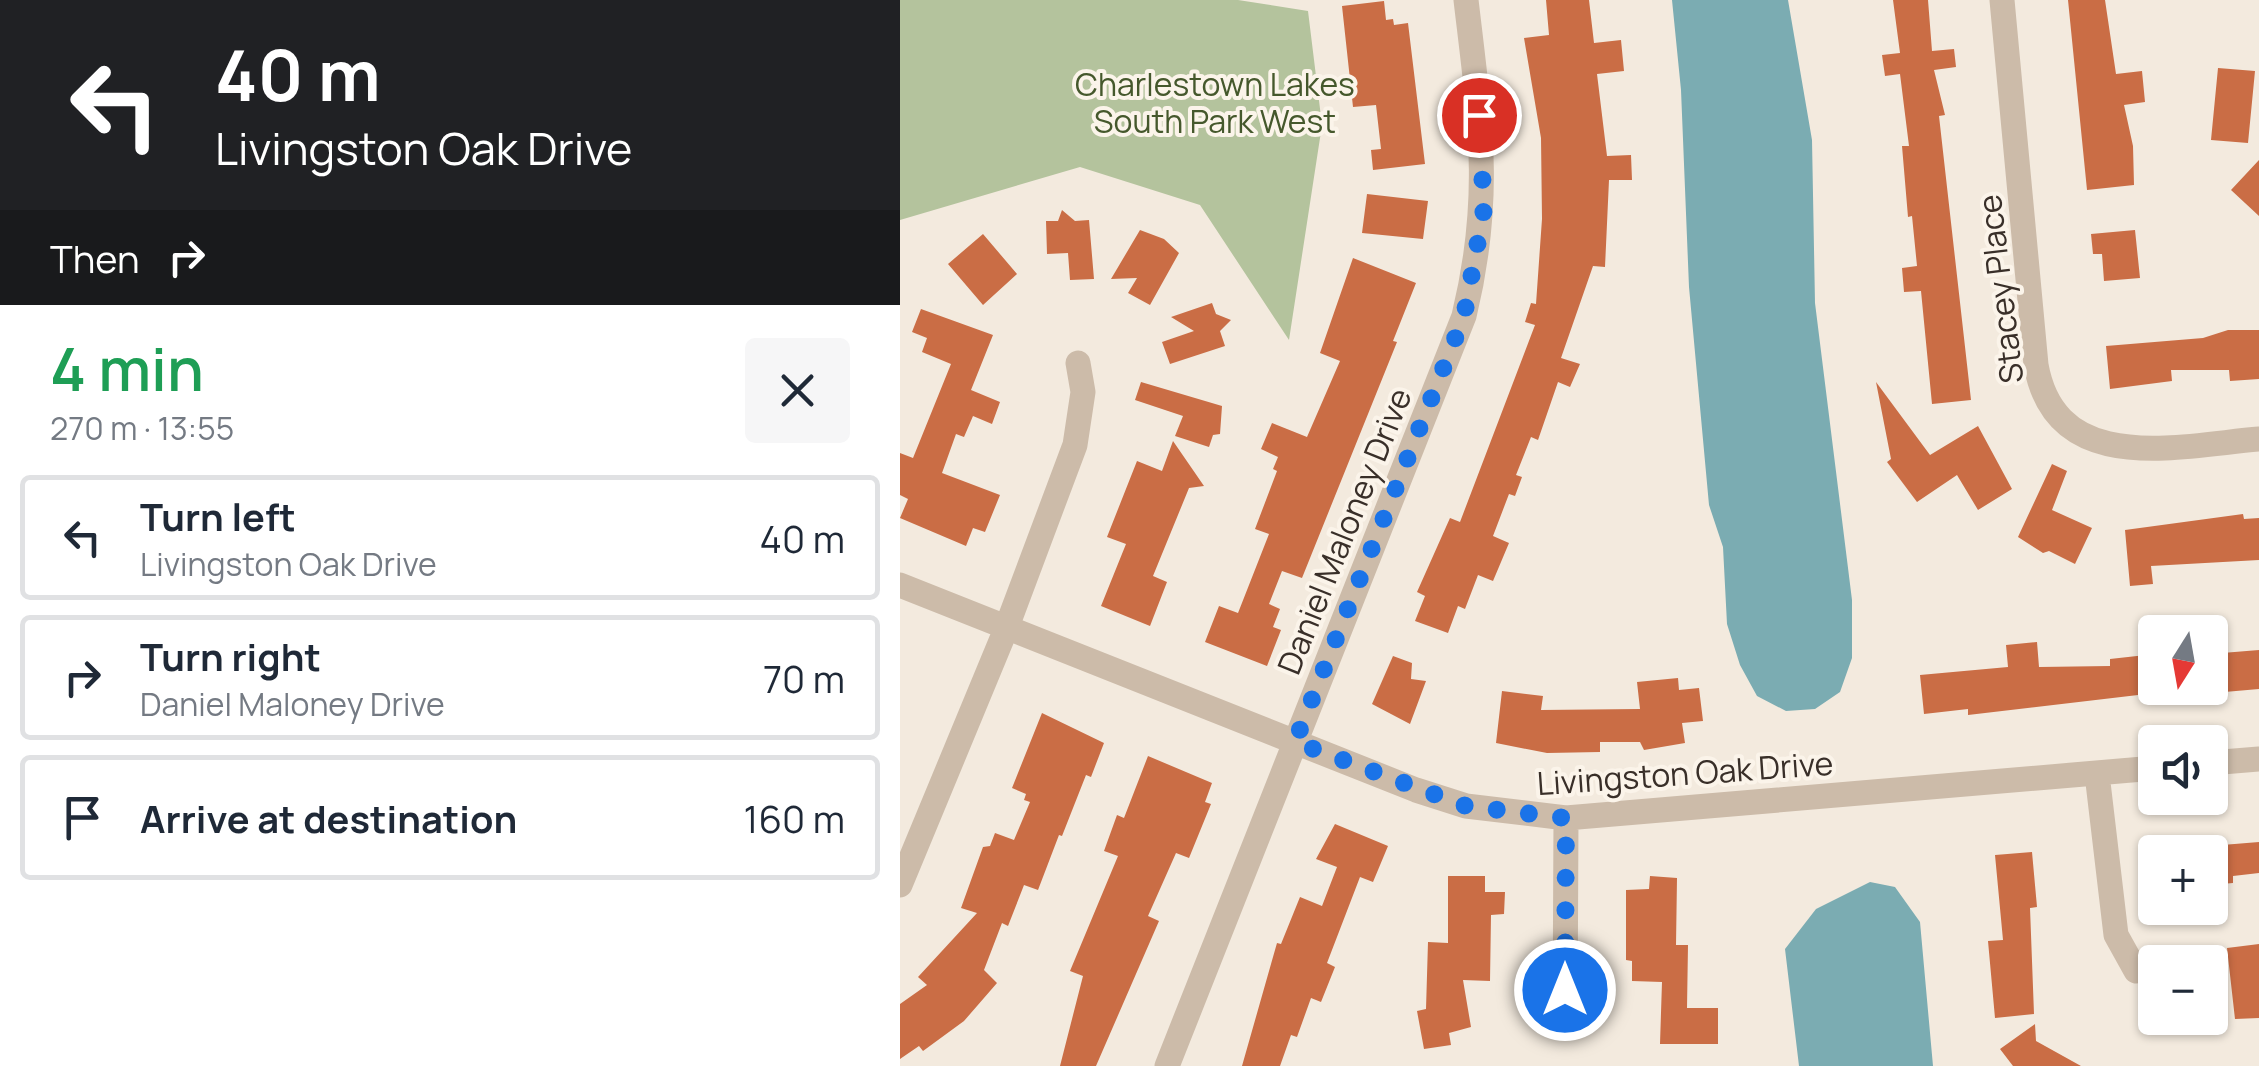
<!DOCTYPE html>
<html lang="en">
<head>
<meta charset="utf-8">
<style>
	body { margin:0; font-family:Manrope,sans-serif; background:#f6f6f7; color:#1f2937; height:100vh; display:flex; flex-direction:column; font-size:38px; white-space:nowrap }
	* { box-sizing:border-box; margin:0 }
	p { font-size:32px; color:#747a83 }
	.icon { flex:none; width:55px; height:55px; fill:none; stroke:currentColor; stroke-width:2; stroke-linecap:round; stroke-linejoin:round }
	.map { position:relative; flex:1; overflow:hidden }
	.panel { display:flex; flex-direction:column; background:#fff; width:900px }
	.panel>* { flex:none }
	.top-card { background:#202124; color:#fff; overflow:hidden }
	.needle { width:65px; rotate:191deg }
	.fabs { position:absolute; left:1238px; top:615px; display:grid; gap:20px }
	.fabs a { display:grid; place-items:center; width:90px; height:90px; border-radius:10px; background:#fff; box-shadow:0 2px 8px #0004; font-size:50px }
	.pin { position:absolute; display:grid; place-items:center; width:85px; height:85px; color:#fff; margin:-42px; border:5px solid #fff; border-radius:50%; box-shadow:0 2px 10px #0007 }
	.me { position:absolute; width:110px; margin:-55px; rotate:0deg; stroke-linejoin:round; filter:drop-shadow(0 0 8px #0008) }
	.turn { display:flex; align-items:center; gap:35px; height:210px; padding:0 50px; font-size:45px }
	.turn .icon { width:130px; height:130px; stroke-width:2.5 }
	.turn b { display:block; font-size:70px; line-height:85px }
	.then { display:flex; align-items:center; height:95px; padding:0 50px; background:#0003; gap:20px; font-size:38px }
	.round { display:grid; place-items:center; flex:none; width:105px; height:105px; border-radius:10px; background:#f6f6f7 }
	.headline { display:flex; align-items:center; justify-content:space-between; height:170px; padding:0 50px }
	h1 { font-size:60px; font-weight:600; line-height:75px; color:#1e9e55 }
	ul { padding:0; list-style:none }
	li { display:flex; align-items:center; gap:30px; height:125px; margin:0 20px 15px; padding:0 30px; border:5px solid #e0e1e3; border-radius:10px }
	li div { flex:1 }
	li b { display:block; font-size:38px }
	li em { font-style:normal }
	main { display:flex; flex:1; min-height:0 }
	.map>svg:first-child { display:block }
</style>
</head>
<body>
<main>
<section class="panel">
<div class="top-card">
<div class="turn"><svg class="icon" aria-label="left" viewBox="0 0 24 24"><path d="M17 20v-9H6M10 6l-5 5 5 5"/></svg><div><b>40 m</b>Livingston Oak Drive</div></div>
<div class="then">Then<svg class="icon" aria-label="right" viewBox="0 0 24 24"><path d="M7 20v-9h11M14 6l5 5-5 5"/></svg></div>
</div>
<div class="headline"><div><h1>4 min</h1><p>270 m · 13:55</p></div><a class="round"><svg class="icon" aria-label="close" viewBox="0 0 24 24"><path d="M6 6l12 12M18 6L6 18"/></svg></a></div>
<ul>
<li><svg class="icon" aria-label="left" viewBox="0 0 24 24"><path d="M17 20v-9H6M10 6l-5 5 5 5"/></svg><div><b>Turn left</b><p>Livingston Oak Drive</p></div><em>40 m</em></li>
<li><svg class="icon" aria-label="right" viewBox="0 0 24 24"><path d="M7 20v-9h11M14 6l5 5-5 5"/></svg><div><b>Turn right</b><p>Daniel Maloney Drive</p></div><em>70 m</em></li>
<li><svg class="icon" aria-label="arrive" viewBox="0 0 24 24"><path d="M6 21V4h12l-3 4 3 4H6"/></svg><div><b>Arrive at destination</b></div><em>160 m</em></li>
</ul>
</section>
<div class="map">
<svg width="1359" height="1066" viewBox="0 0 1359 1066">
	<rect width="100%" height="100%" fill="#f3eade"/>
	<!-- green -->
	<path fill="#b4c39d" d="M 0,0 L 338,0 L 408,11 L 422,125 L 389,340 L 300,205 L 180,167 L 0,220 Z"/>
	<!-- water -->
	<path fill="#7bacb2" d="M 772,0 L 888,0 L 912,140 L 915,303 L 952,600 L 952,658 L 940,692 L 915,709 L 886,711 L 857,696 L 840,665 L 827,624 L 823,547 L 809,505 L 789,287 L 781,90 Z
		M 970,882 L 995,887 L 1020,922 L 1033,1066 L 899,1066 L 885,949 L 916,909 Z"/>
	<!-- building -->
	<path fill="#ca6d45" d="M 646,0 L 689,0 L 694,43 L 721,40 L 724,71 L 697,74 L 707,156 L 731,155 L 732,180 L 709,180 L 705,267 L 693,266 L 661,358 L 680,364 L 670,387 L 658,382 L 638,440 L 631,437 L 616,475 L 622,477 L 615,496 L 609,494 L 593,536 L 609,543 L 593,581 L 578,575 L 565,609 L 558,606 L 548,633 L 515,621 L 525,596 L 517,592 L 550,518 L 560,522 L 635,325 L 625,322 L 631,303 L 636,304 L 642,219 L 641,138 L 624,38 L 649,35 Z
		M 993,0 L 1028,0 L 1032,51 L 1054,49 L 1056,67 L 1034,70 L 1045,115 L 1039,116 L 1071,400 L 1032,404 L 1021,291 L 1004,292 L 1002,268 L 1017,266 L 1012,216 L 1008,217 L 1002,146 L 1009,146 L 1000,74 L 985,76 L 982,55 L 1000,53 Z
		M 1168,0 L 1205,0 L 1216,74 L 1242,71 L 1245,102 L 1224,105 L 1233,146 L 1234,185 L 1187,190 Z
		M 484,1 L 486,20 L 493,19 L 494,25 L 508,23 L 525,164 L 473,170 L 471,150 L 481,149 L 476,105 L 453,107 L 442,6 Z
		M 1318,68 L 1355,71 L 1348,143 L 1311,140 Z
		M 1359,160 L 1359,216 L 1331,190 Z
		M 467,194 L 528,201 L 523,239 L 462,233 Z
		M 162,210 L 175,221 L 189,220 L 194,279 L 170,280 L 168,253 L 147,254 L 146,221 L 158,221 Z
		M 240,230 L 264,239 L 279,253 L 250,305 L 228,293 L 237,278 L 211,279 Z
		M 1235,230 L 1240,278 L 1204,281 L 1202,254 L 1193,254 L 1191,234 Z
		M 83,234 L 117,274 L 83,305 L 48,264 Z
		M 453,258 L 516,283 L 493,341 L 497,342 L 402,578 L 382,571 L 369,604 L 380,609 L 373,627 L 381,630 L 367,666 L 305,642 L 319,606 L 338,613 L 369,534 L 355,529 L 377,471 L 373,469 L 378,457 L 361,449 L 372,423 L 407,437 L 440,361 L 420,353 Z
		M 312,303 L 316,314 L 331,320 L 320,331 L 325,346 L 270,364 L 262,342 L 294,331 L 271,317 Z
		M 21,309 L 93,335 L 71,390 L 100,402 L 92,424 L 73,416 L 64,437 L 56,434 L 42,473 L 100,495 L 85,532 L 73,528 L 66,546 L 0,518 L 8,499 L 0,495 L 0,453 L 13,458 L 51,364 L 22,352 L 27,338 L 12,332 Z
		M 1328,330 L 1359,330 L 1359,379 L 1330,381 L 1329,370 L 1271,370 L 1272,381 L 1210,389 L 1206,346 L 1303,338 Z
		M 241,382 L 322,406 L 320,434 L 313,435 L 309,447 L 275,436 L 283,416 L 235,400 Z
		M 976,382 L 1030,455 L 1078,426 L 1112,489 L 1078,510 L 1057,475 L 1017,502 L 987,462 L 991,459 Z
		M 273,441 L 304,486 L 289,488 L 253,576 L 267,582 L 250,626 L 201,606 L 226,544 L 207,537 L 237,461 L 262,471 Z
		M 1152,464 L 1167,471 L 1152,510 L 1192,528 L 1175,564 L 1149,551 L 1143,553 L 1118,537 Z
		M 1343,514 L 1344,519 L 1359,518 L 1359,560 L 1251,566 L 1253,584 L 1230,586 L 1225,530 Z
		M 1137,642 L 1139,667 L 1210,666 L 1210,659 L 1255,654 L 1255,693 L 1068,715 L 1068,709 L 1024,714 L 1020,675 L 1108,667 L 1106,645 Z
		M 1359,650 L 1359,689 L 1313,693 L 1310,654 Z
		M 493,656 L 512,663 L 511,679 L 526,681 L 510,724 L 472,704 Z
		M 778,678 L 779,690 L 799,688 L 803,721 L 782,723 L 785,743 L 744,750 L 740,742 L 700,742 L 700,752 L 647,753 L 596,743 L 602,691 L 643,696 L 641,710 L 740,709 L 737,682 Z
		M 142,713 L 204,743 L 191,777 L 186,775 L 162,836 L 159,835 L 138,890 L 124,885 L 108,926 L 102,923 L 84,970 L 97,983 L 64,1021 L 23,1051 L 19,1046 L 0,1059 L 0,1004 L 27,985 L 18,977 L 77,913 L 61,908 L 83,847 L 90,846 L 95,833 L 114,840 L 130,802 L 124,800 L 126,794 L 112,788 Z
		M 248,756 L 312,783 L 305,802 L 311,804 L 289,858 L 276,853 L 248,916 L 259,921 L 196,1066 L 160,1066 L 183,976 L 170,971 L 218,856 L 204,851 L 217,815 L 224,818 Z
		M 435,824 L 488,846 L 473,882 L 460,877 L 427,963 L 435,967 L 421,1002 L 411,998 L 397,1037 L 391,1035 L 380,1066 L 342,1066 L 377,943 L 381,944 L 400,897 L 422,906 L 437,867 L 416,859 Z
		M 1359,842 L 1359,873 L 1333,876 L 1333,883 L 1310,885 L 1310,846 Z
		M 1132,852 L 1137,907 L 1130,908 L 1134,1014 L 1095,1018 L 1088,941 L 1103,940 L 1095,855 Z
		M 548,876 L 585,876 L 585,892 L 605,892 L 604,914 L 591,915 L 590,981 L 563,980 L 571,1027 L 549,1033 L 551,1045 L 524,1049 L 517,1011 L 526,1009 L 528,942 L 548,943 Z
		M 750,876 L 777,878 L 776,945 L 788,945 L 787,1008 L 818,1008 L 818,1044 L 760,1044 L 762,982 L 732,981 L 732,961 L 726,960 L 726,890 L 749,889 Z
		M 1359,944 L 1359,1018 L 1335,1019 L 1327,948 Z
		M 1135,1024 L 1136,1041 L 1181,1066 L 1113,1066 L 1100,1049 Z"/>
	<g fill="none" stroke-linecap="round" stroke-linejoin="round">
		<!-- minor -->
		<path stroke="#ccbba9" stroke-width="25" d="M 1102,0 L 1136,365 C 1156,477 1277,446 1359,439
			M 0,585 L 516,790 L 566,806 L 666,818 L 1255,768
			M 1310,763 L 1359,759
			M 1197,774 L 1216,935 L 1236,971
			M 0,885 L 106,629 L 175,445 L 183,392 L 178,363
			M 665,1025 L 666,818
			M 267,1066 L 564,316 C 593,197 580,119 566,0"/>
	</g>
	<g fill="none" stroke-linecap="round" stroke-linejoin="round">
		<!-- route -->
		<path stroke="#1a73e8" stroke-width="18" stroke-dasharray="0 32.4" d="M 579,115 L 584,209 L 564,316 L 395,742 L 566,806 L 666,818 L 665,990"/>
	</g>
	<g text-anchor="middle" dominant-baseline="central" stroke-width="8" stroke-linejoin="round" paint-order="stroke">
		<!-- park labels -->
		<g font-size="32" fill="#45582c" stroke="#fbf4ea">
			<text x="315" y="84">Charlestown Lakes<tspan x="315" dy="37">South Park West</tspan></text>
		</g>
		<!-- street labels -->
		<g font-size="32" fill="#392f29" stroke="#fbf4ea">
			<text transform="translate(1100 289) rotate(-97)">Stacey Place</text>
			<text transform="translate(444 531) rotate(-68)">Daniel Maloney Drive</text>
			<text transform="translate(785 773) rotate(-4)">Livingston Oak Drive</text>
		</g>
	</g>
</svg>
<div class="fabs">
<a><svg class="needle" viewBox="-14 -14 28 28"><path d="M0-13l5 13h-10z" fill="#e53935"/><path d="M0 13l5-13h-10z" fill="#747a83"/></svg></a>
<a><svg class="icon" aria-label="sound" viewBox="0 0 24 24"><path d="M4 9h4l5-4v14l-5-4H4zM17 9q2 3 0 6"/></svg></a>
<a>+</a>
<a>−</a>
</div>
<div class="pin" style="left:579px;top:115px;background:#d93025"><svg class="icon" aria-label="arrive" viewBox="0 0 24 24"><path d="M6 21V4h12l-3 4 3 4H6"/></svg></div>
<svg class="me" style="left:665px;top:990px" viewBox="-20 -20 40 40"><circle r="17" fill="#1a73e8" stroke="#fff" stroke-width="3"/><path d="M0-11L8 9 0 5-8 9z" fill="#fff"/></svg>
</div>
</main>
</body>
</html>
